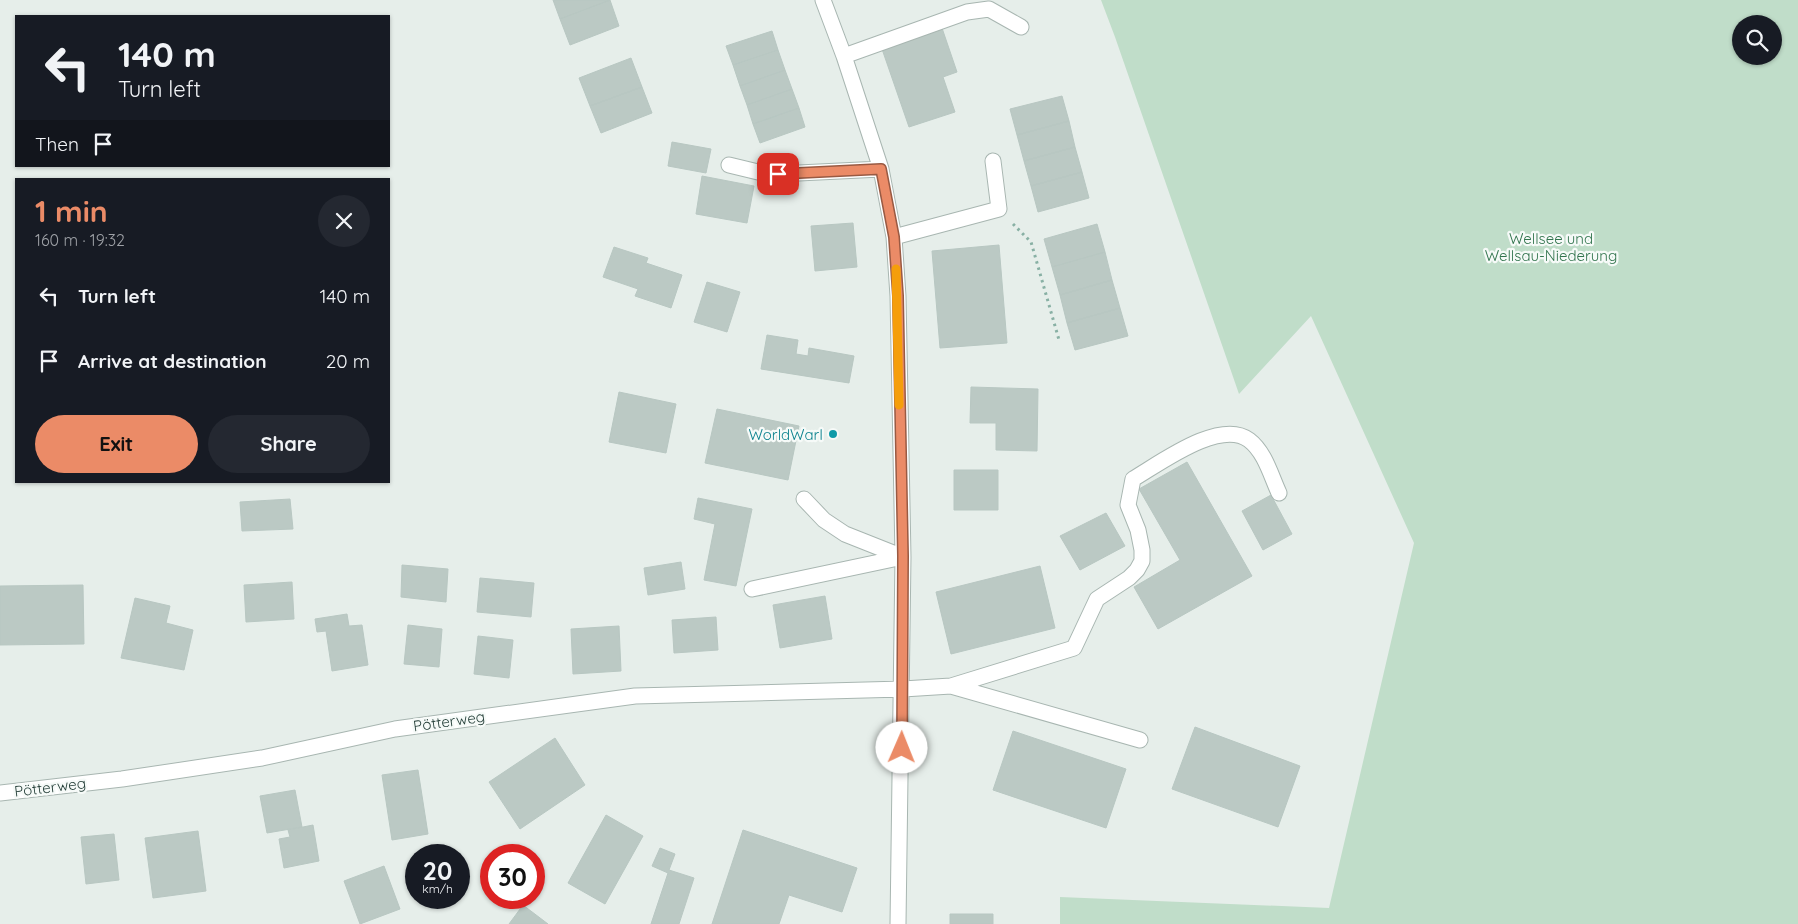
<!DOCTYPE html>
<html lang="en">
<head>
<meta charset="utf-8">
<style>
	body { margin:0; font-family:Quicksand,sans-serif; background:#242831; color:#f1f3f6; height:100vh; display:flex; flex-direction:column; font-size:19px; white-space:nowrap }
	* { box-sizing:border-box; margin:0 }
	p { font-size:16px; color:#9ea1a6 }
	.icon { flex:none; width:28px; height:28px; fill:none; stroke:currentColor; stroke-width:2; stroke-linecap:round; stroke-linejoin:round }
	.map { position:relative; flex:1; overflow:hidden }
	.panel { position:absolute; left:15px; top:178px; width:375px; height:305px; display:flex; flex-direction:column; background:#171b24; border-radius:0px; box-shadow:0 1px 4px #0004 }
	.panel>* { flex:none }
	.banner { position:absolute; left:15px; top:15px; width:375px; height:152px; border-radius:0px; box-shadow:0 1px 4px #0004; background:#171b24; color:#f1f3f6; overflow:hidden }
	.fabs { position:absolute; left:1732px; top:15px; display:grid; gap:10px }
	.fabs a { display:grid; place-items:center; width:50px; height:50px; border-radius:50%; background:#171b24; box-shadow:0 1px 4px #0004; font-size:25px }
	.speed { position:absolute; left:405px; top:844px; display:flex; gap:10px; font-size:25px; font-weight:700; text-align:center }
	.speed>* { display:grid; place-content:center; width:65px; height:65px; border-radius:50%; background:#171b24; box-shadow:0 1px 4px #0004; line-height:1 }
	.speed small { font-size:12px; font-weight:400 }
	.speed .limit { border:8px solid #d22; background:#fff; color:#111 }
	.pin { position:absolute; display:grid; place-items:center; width:42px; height:42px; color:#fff; margin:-21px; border-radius:10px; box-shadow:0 2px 8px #0006 }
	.me { position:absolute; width:55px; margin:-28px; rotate:1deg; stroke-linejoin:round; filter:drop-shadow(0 0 4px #0008) }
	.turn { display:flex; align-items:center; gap:18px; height:105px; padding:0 20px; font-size:22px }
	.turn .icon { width:65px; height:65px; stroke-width:2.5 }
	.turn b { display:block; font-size:35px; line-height:42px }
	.then { display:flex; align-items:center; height:48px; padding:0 20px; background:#0003; gap:10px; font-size:19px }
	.round { display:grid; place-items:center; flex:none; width:52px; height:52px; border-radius:26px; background:#242831 }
	.head { display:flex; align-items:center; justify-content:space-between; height:85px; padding:0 20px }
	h1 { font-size:30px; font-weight:700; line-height:38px; color:#eb8b67 }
	.button { display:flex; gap:10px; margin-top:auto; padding:10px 20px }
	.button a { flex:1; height:58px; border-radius:30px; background:#eb8b67; color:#111; font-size:20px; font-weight:700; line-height:58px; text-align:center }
	.button a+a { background:#242831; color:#f1f3f6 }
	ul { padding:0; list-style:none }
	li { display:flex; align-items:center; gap:15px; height:65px; padding:0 20px }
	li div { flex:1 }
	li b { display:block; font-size:19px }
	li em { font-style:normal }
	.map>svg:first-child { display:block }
</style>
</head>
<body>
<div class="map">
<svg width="1798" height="924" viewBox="0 0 1798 924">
	<rect width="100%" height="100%" fill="#e6eeea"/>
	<!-- green -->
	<path fill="#c0ddc9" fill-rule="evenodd" d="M 1101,0 L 1798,0 L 1798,924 L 1060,924 L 1060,897 L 1329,908 L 1414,543 L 1311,316 L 1239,394 L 1115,37 ZM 1741,24 L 1774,24 L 1774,56 L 1741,56 Z"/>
	<!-- building -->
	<path fill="#bbc9c4" stroke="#b8c7c2" d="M 553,0 L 610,0 L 560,19 Z
		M 610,0 L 619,26 L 570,45 L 560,19 Z
		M 942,28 L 957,72 L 943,77 L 955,112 L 909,127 L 882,49 Z
		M 772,31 L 778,50 L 733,65 L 726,46 Z
		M 778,50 L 785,70 L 740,86 L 733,65 Z
		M 631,58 L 642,87 L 590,106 L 579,78 Z
		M 785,70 L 792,89 L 747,105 L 740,86 Z
		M 642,87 L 652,113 L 601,133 L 590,106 Z
		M 792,89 L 799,108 L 753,124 L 747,105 Z
		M 1062,96 L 1069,121 L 1017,135 L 1010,109 Z
		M 799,108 L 805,127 L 760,143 L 753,124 Z
		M 1069,121 L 1075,147 L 1024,161 L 1017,135 Z
		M 672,142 L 711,149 L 706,173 L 668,166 Z
		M 1075,147 L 1082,172 L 1031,186 L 1024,161 Z
		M 1082,172 L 1089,198 L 1038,212 L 1031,186 Z
		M 702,176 L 754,186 L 747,223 L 696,214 Z
		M 853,223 L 857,267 L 815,271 L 811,226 Z
		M 1097,224 L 1105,252 L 1052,267 L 1044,239 Z
		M 999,245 L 1007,343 L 940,348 L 932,251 Z
		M 614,247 L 648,258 L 646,263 L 682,275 L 671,308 L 635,296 L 638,289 L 603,277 Z
		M 1105,252 L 1112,280 L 1060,295 L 1052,267 Z
		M 1112,280 L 1120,308 L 1067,323 L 1060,295 Z
		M 707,282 L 740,292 L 727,332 L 694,322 Z
		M 1120,308 L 1128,336 L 1075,350 L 1067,323 Z
		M 767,335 L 798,340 L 796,354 L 808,356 L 809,348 L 854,356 L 849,383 L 761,369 Z
		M 971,387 L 1038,389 L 1037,451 L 996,450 L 996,423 L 970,423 Z
		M 619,392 L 676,404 L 666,453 L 609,442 Z
		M 717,409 L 799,426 L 788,480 L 705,463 Z
		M 1187,462 L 1252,576 L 1158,629 L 1134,587 L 1180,560 L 1139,489 Z
		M 954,470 L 998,470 L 998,510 L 954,510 Z
		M 1271,495 L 1292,534 L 1263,550 L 1242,511 Z
		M 698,498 L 752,509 L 736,586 L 704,580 L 715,524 L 694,519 Z
		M 290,499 L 293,529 L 242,531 L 240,502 Z
		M 1106,513 L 1125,546 L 1080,570 L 1060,536 Z
		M 681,562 L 685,589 L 648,595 L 644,568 Z
		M 402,565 L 448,569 L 446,602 L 401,597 Z
		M 1040,566 L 1055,628 L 951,654 L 936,592 Z
		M 480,578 L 534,583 L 531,617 L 477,612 Z
		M 292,582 L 294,619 L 246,622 L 244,585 Z
		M 83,585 L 84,644 L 0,645 L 0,586 Z
		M 825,596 L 832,639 L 780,648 L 773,605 Z
		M 135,598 L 170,606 L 166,623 L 193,630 L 184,670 L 121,658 Z
		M 347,614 L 349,626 L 362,625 L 368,665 L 332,671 L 326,631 L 317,632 L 315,619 Z
		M 716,617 L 718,650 L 674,653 L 672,620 Z
		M 408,625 L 442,629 L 439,667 L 404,664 Z
		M 619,626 L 621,671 L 573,674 L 571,629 Z
		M 478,636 L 513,640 L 509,678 L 474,674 Z
		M 1195,727 L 1300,766 L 1278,827 L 1172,789 Z
		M 1013,731 L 1126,769 L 1106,828 L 993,790 Z
		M 555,738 L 585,785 L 520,829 L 489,782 Z
		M 418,770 L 428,834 L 392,840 L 382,775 Z
		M 295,790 L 302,827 L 267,833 L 260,796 Z
		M 606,815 L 643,836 L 605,904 L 568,883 Z
		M 313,825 L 319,861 L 284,868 L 279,839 L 290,837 L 288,830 Z
		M 743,830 L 857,868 L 842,912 L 789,895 L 779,924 L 712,924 Z
		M 198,831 L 206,891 L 153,898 L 145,838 Z
		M 114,834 L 119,880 L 86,884 L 81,837 Z
		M 660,848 L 675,854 L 669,870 L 694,878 L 679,924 L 651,924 L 668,873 L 652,866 Z
		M 384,866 L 400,909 L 360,924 L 344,881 Z
		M 523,905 L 548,924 L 509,924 Z
		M 950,914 L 993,914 L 993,924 L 950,924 Z"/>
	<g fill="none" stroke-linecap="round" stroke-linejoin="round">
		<defs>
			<path id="minor" d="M 823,0 L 844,56 L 881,169 L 894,237 L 898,296 L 903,557 L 898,924
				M 844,56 L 967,12 L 989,9 L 1021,27
				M 729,165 L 758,172 L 778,174 L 881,169
				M 894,237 L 999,209 L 993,161
				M 804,499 L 824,520 L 845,534 L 903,557
				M 752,589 L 903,557
				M 951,686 L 1140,740
				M 0,793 L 122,779 L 262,758 L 395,729 L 635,696 L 903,689 L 951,686 L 1074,648 L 1097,599 L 1129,578 L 1137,570 L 1142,561 L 1142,550 L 1138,530 L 1128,505 L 1133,479 C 1159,464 1220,418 1249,440 C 1265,452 1271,476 1279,493"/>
		</defs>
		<!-- minor casing -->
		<use href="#minor" stroke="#a8b6b1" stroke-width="17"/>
		<!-- path -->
		<path stroke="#88b0a4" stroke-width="3" stroke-dasharray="2.5 4" stroke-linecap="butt" d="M 1013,224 L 1031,242 L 1059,340"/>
		<!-- minor -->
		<use href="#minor" stroke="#fff" stroke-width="15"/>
	</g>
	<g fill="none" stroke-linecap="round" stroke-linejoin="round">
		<defs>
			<path id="route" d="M 778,174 L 881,169 L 894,237 L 898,296 L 903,556 L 902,748"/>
		</defs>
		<!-- route casing -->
		<use href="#route" stroke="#995a43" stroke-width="12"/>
		<!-- route -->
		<use href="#route" stroke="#eb8b67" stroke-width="9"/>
		<!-- slow -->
		<path stroke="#f59e0b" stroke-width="9" d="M 896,269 L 899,405"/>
	</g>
	<!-- markers -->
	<circle fill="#0f9aa8" stroke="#f6faf8" stroke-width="2" cx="833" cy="434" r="5"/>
	<g text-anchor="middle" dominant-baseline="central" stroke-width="4.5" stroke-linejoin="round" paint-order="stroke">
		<!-- park labels -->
		<g font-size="15" fill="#31744d" stroke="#f6faf8">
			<text x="1551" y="238">Wellsee und<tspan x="1551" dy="17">Wellsau-Niederung</tspan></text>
		</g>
		<!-- culture labels -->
		<g font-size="15" fill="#0d838f" stroke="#f6faf8" text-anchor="end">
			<text x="823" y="434">WorldWarI</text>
		</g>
		<!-- street labels -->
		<g font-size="15" fill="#253f39" stroke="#f6faf8">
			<text transform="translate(449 721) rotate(-8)">Pötterweg</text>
			<text transform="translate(50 787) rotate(-7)">Pötterweg</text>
		</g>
	</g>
</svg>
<div class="fabs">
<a><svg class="icon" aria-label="search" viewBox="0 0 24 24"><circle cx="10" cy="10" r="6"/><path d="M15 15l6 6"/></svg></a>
</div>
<div class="speed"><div>20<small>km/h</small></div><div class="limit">30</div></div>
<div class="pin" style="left:778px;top:174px;background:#d93025"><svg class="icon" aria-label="arrive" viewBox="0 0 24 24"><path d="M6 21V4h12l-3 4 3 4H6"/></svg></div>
<svg class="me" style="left:902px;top:748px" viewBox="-20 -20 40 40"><circle r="19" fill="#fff"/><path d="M0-13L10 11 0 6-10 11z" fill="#eb8b67"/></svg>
<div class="banner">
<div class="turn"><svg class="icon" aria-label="left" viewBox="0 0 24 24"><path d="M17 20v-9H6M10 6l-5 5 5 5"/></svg><div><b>140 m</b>Turn left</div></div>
<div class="then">Then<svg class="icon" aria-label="arrive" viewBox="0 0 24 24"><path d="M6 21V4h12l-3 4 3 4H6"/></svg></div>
</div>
<section class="panel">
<div class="head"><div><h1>1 min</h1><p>160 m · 19:32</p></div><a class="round"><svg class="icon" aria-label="close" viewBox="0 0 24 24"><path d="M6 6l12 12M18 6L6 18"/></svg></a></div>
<ul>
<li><svg class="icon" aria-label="left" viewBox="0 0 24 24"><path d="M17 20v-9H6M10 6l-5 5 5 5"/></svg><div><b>Turn left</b></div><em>140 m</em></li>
<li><svg class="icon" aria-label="arrive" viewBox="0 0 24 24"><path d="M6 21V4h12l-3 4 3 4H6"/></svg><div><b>Arrive at destination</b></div><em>20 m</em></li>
</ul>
<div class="button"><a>Exit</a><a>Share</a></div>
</section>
</div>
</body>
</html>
